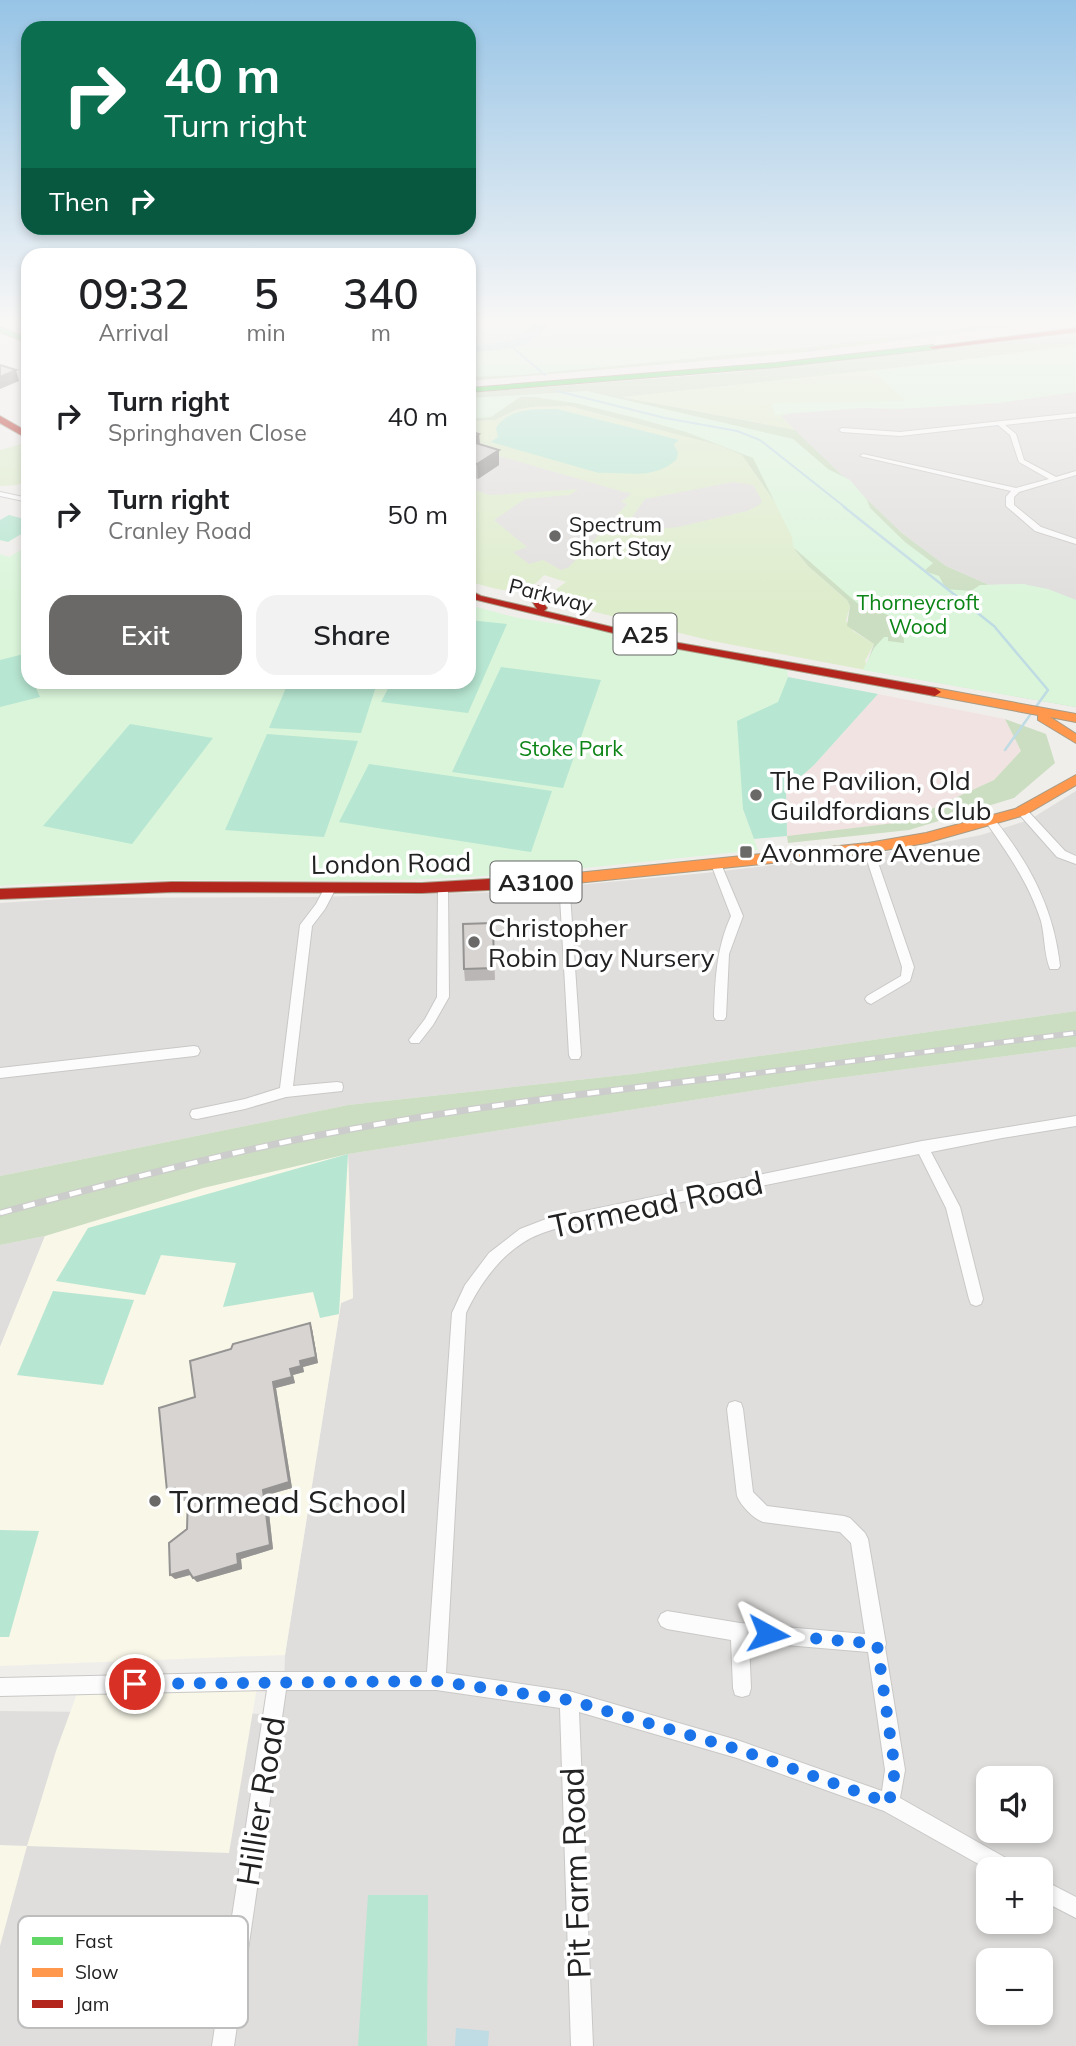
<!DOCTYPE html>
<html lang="en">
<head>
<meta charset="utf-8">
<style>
	body { margin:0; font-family:Mulish,sans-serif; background:#f2f2f2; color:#202124; height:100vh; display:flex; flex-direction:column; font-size:26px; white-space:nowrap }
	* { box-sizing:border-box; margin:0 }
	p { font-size:23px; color:#757577 }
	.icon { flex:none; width:38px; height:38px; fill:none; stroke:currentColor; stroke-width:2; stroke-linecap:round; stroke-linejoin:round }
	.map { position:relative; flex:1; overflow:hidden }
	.drawer { position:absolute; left:21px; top:248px; width:455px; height:441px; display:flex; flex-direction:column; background:#fff; border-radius:21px; box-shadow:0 4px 10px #0003 }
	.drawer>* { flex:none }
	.hud { position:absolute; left:21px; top:21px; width:455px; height:214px; border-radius:21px; box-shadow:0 4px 10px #0003; background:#0b6e4f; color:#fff; overflow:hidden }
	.fabs { position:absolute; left:976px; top:1766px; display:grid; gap:14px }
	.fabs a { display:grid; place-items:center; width:77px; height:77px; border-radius:14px; background:#fff; box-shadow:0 4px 10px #0003; font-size:35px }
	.pin { position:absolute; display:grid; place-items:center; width:60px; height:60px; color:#fff; margin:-30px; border:4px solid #fff; border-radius:50%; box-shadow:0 2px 7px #0007 }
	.me { position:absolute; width:77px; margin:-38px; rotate:95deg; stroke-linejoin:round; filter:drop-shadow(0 0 5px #0008) }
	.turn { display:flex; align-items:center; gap:24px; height:147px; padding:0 28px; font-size:32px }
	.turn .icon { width:91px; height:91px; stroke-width:2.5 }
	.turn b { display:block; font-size:49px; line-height:60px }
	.then { display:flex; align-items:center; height:66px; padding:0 28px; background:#0003; gap:14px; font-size:26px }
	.eta { display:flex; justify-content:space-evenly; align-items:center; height:119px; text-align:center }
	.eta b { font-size:42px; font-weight:600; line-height:49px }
	.action { display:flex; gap:14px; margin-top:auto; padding:14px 28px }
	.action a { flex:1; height:80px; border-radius:21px; background:#6a6968; color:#fff; font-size:28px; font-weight:600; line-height:80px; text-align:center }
	.action a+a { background:#f2f2f2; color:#202124 }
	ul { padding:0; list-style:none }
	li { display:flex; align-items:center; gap:21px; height:98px; padding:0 28px }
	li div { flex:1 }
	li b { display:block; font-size:26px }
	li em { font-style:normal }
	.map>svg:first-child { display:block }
</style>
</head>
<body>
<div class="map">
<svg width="1076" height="2046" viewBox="0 0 1076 2046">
	<rect width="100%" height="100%" fill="#f0eeeb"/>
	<!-- residential -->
	<path fill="#dfdedc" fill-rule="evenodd" d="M 1076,388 L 1076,601 L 1023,584 L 989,585 L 946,566 L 902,533 L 780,416 L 798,410 Z
		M 1076,791 L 1076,1011 L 633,1074 L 348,1105 L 0,1176 L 0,903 L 78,898 L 315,897 L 504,892 L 705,873 L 904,850 L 981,835 L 1029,820 Z
		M 1076,1047 L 1076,2046 L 0,2046 L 0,1711 L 283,1714 L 285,1655 L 341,1303 L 353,1298 L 348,1154 L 815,1081 ZM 989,1778 L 1041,1778 L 1041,1830 L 989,1830 ZM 989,1869 L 1041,1869 L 1041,1922 L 989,1922 ZM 989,1960 L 1041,1960 L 1041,2012 L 989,2012 Z
		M 45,1236 L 0,1347 L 0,1245 Z"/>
	<!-- commercial -->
	<path fill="#f1e3e1" d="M 878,694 L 1005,719 L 1021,751 L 994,780 L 903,822 L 787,836 L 786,790 L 814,765 Z"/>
	<!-- education -->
	<path fill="#f8f7e8" d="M 348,1154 L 353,1298 L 341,1303 L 285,1655 L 0,1666 L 0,1347 L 45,1236 L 203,1188 Z
		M 257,1687 L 229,1853 L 27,1846 L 0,1946 L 0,1845 L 27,1846 L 56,1751 L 79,1688 Z"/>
	<!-- grass -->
	<path fill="#ddeccb" d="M 1076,345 L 1076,388 L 904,407 L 798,410 L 781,416 L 795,430 L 619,396 L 930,364 Z
		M 569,406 L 718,445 L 742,455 L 799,537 L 795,550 L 808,566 L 847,600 L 850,606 L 846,621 L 853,631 L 874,644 L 865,661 L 871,671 L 712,641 L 551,601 L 548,600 L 548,595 L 566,582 L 544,575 C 523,601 497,588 469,582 L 469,421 L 495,420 L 517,410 L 531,407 Z
		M 21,444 L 28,448 L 28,480 L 17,485 L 0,486 L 0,450 Z"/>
	<!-- forest -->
	<path fill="#cbdec1" d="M 554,319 L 1076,319 L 807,352 L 469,381 L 469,353 L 552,322 Z
		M 1076,334 L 1076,345 L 930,364 L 622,397 L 795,430 L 902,533 L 946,566 L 989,585 L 968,593 L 1076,696 L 1076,707 L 871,671 L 866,666 L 874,644 L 847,626 L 850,606 L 847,600 L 808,566 L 795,550 L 799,537 L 742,455 L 718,445 L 569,406 L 531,407 L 516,410 L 495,420 L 469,421 L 469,393 L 736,372 Z
		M 1005,719 L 1046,734 L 1055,763 L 1014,798 L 909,830 L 788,843 L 787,836 L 903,822 L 994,780 L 1021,751 Z
		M 1076,1011 L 1076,1047 L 815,1081 L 348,1154 L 203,1188 L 45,1236 L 0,1245 L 0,1176 L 15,1173 L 348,1105 L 633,1074 Z"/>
	<!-- park -->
	<path fill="#daf5da" d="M 469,319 L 541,319 L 514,341 L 469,346 Z
		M 554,319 L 1030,319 L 810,347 L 521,375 L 469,377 L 469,353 C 507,347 527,354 554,319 Z
		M 1076,346 L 1076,392 L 999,403 L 899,409 L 861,408 L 785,414 L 775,415 L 772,403 L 906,401 L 873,371 Z
		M 587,391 L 793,439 L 828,469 L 850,480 L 867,500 L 870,508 L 905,542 L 933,563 L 924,571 L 939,576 L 946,589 L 971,591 L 980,585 L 1023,584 L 1048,589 L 1076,600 L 1076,707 L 863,670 L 874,648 L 884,637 L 888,637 L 888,641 L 904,643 L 903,632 L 890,616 L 857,603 L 793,547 L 792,537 L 753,458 L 686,432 L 640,419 L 575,403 L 534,397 L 520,397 L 491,417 L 469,419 L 469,398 Z
		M 28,546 L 28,682 L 469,682 L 469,605 L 518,618 L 599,630 L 787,669 L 788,677 L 743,809 L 758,850 C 636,862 515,878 393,880 C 262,882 131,876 0,886 L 0,554 L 9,557 Z"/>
	<!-- pitch -->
	<path fill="#b7e6d2" d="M 557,409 L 679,440 L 674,444 L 678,453 L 676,460 C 652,481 627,471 599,473 L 491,442 L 498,437 L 496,428 C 508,408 536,409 557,409 Z
		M 9,515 L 28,520 L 28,530 L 8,542 L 0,540 L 0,520 Z
		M 469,620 L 507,624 L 468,713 L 381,702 L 391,683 L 469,682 Z
		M 24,654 L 28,665 L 28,682 L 34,683 L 40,697 L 0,707 L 0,660 Z
		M 501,667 L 601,680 L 563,788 L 452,772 Z
		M 788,677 L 878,694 L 814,765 L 786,790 L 787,836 L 754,839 L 743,809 L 737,721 L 778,702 Z
		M 288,683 L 288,682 L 377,683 L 361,733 L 269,728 Z
		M 130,724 L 213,738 L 132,844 L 43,826 Z
		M 267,734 L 358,741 L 324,837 L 225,830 Z
		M 369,764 L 552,791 L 531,852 L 339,822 Z
		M 348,1154 L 339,1314 L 320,1318 L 313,1292 L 223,1307 L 236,1263 L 161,1255 L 145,1295 L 56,1281 L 88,1228 Z
		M 53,1291 L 134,1300 L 103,1385 L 17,1375 Z
		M 0,1530 L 39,1531 L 9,1637 L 0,1637 Z
		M 368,1895 L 428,1895 L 427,2046 L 358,2046 Z"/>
	<!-- parking -->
	<path fill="#e0dfde" d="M 485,452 L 631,494 L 621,502 L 627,504 L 569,567 L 561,570 L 543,560 L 529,564 L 513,552 L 527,547 L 494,520 L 525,499 L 570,495 L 578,489 L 490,495 L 469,488 L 469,477 L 478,479 Z
		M 733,482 L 753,485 L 762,501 L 759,505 L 747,511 L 678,527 L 654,529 L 626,526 L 645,499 Z"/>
	<!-- water -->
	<path fill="#bfdbe3" d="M 541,319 L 554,319 C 528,353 507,347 469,353 L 469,346 L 514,341 Z
		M 456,2028 L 489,2031 L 488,2046 L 455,2046 Z"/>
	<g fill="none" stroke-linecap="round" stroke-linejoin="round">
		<!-- stream-far1 -->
		<path stroke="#bfdbe3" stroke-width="2" d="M 512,347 L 545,375
			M 557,391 L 665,418 L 737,431 L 760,440 L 846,508"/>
		<!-- stream -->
		<path stroke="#bfdbe3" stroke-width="2.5" d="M 844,507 L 994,626 L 1048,690 L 1005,750"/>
		<defs>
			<path id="street" d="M 1076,413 L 1076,417 L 1005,425 L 1016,434 L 1024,460 L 1056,477 L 1076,471 L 1076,475 L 1019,492 L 1014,497 L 1014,505 L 1041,527 L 1076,539 L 1076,544 L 1035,531 L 1006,506 L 1006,497 L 1011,491 L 860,456 L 863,454 L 1016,488 L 1049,479 L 1019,462 L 1010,435 L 998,425 L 900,436 L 842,432 L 839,430 L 842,428 L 900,432 Z
				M 0,492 L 28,498 L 28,502 L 0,496 Z
				M 1022,808 L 1026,809 L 1065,851 L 1076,856 L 1076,864 L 1057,857 L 1018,813 L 1017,811 Z
				M 991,819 L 995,820 C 1030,864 1054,909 1060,966 L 1058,969 L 1050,969 C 1044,954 1045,937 1041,921 C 1029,883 1008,854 986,822 Z
				M 868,844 L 873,848 L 914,967 L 910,981 L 871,1004 L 867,1002 L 865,999 L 867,996 L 901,976 L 902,967 L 863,848 Z
				M 716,860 L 721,864 L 743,916 L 729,954 L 726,1017 L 724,1020 L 716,1020 L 714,1017 C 715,981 716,949 731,916 L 711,864 Z
				M 564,875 L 569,879 L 581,1055 L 579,1059 L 571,1059 L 569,1055 L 559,879 Z
				M 443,884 L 448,888 L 449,997 L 433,1025 L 419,1043 L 411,1043 L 409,1040 L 425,1019 L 437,997 L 438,888 Z
				M 329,886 L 335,890 L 325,909 L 312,926 L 293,1086 L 337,1082 L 342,1083 L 343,1087 L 342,1091 L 286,1097 L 245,1109 L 197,1119 L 192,1118 L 190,1114 L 192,1110 L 197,1109 L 245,1099 L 280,1088 L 300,925 L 316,904 L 325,887 Z
				M 194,1046 L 198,1047 L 200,1051 L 198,1055 L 194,1056 L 0,1078 L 0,1068 Z
				M 1076,1116 L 1076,1126 L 1002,1138 L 931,1152 L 960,1207 L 983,1299 L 981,1304 L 976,1306 L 971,1304 L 969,1299 L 946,1208 L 919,1154 L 583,1222 C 569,1226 554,1228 540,1234 C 506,1247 481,1281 466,1313 L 446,1673 L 569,1691 L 737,1740 L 882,1791 L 885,1770 L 868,1652 L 749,1642 L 751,1688 L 749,1695 L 742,1697 L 735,1695 L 733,1688 L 731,1640 L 667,1629 L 661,1626 L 658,1620 L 661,1614 L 667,1611 L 740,1623 L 865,1634 L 851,1543 L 840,1532 L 763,1522 C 753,1518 741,1506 737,1496 L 727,1409 L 729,1403 L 735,1401 L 741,1403 L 743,1409 L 753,1492 L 767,1506 L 844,1516 L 850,1518 L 865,1533 L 868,1539 L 886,1644 L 885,1647 L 905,1770 L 900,1798 L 1013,1862 L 1016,1869 L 989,1870 L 884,1811 L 737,1758 L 579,1712 L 593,2046 L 571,2046 L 560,1708 L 436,1690 L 286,1690 L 234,2046 L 212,2046 L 267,1690 L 0,1696 L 0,1678 L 269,1672 L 427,1672 L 452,1313 L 465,1285 L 489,1253 L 520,1229 L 546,1219 L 922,1141 Z
				M 1041,1879 L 1076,1897 L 1076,1918 L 1041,1900 Z"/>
			<path id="fast" d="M 0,327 L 28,338 L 28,343 L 0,332 Z
				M 933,345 L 936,349 L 776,367 L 469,392 L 469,388 L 776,363 Z"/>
			<path id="slow" d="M 935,688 L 1076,714 L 1076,722 L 1050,717 L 1076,734 L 1076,743 L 1038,720 L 1038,715 L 931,695 L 931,689 Z
				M 1076,775 L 1076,785 L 1025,815 L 926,843 L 868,853 L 557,885 L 550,880 L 557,875 L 868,843 L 926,833 L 1015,809 Z"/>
			<path id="jam" d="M 1076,328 L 1076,332 L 933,349 L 929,347 Z
				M 0,416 L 28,432 L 28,439 L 0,423 Z
				M 538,586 L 543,589 L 542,601 L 547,608 L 544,611 L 679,643 L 935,688 L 941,692 L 935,696 L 679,649 L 469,598 L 469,590 L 481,596 L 537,609 L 532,601 L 533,589 Z
				M 557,875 L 564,880 L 562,883 L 512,889 L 422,893 L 172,892 L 0,899 L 0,889 L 172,882 L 422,883 Z"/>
		</defs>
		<!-- street casing -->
		<use href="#street" stroke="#c9c8c7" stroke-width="2"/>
		<!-- fast casing -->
		<use href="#fast" stroke="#a79c86" stroke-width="2"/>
		<!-- slow casing -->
		<use href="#slow" stroke="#a79c86" stroke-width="2"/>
		<!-- jam casing -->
		<use href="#jam" stroke="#a79c86" stroke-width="2"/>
		<!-- street -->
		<use href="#street" fill="#fdfcfc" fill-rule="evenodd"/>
		<!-- fast -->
		<use href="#fast" fill="#63d668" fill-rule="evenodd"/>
		<!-- slow -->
		<use href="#slow" fill="#ff974d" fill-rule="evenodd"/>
		<!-- jam -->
		<use href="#jam" fill="#b3261e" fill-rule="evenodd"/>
		<defs>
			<path id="rail-far1" d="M 726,1077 L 1076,1033"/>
			<path id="rail" d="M 0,1213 C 113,1183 226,1152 341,1131 C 473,1106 607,1091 740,1075"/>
		</defs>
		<!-- rail-far1 casing -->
		<use href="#rail-far1" stroke="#ccc" stroke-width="6"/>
		<!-- rail casing -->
		<use href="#rail" stroke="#ccc" stroke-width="7"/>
		<!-- rail-far1 -->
		<use href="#rail-far1" stroke="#fff" stroke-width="3.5" stroke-dasharray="10" stroke-linecap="butt"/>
		<!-- rail -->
		<use href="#rail" stroke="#fff" stroke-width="4.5" stroke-dasharray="12" stroke-linecap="butt"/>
	</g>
	<!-- wall -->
	<path fill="#b9b6b5" d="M 469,431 L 479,434 L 480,444 L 499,450 L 499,465 L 478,479 L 469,477 Z
		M 493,923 L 495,980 L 465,981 L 464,969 Z
		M 310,1323 L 312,1329 L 318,1363 L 303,1367 L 304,1372 L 293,1375 L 295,1383 L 276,1388 L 292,1488 L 267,1495 L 273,1549 L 241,1559 L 242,1569 L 197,1582 L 191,1575 L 175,1579 L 187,1529 L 188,1501 L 182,1501 L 178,1496 L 177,1494 L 171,1496 L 167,1491 L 195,1397 L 231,1349 Z"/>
	<!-- shaded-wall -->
	<path fill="#969493" d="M 16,370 L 19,381 L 0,389 L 0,377 Z
		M 479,434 L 480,449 L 469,441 Z
		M 499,450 L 499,465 L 478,479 L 477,464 Z
		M 310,1323 L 312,1329 L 318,1363 L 303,1367 L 304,1372 L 293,1375 L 295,1383 L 276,1388 L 292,1488 L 267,1495 L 273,1549 L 241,1559 L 242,1569 L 197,1582 L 193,1578 L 237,1554 L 263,1490 L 273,1382 L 300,1361 Z
		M 175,1488 L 180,1493 L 171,1496 L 167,1491 Z
		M 188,1570 L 193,1574 L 175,1579 L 170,1575 Z"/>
	<!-- building -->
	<path fill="#d7d4d2" stroke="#969493" stroke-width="2" d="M 0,365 L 16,370 L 0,377 Z
		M 469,431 L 479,434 L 469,441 Z
		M 469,441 L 499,450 L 477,464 L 469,462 Z
		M 493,923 L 494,968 L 464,969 L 463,924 Z
		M 310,1323 L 316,1357 L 300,1361 L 301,1366 L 290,1369 L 292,1377 L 273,1382 L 289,1482 L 263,1490 L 270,1545 L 237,1554 L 238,1564 L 193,1578 L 188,1570 L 170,1575 L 169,1543 L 187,1529 L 188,1495 L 178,1496 L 175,1488 L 167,1491 L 159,1408 L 195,1397 L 190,1361 L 231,1349 L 233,1344 Z"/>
	<!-- sky -->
	<linearGradient id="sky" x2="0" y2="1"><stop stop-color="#97c4e6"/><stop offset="0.53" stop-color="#f8f7f6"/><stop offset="1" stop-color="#f8f7f6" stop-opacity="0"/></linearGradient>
	<rect width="1076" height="606" fill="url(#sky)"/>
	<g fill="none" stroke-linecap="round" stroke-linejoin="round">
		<!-- route -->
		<path stroke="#1a73e8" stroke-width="12" stroke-dasharray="0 21.6" d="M 135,1684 L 436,1681 L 569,1700 L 737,1749 L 889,1803 L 895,1770 L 877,1644 L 768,1634"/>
	</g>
	<!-- markers -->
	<g fill="#6a6968" stroke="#fff" stroke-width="2.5">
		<circle cx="555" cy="536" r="7"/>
		<circle cx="756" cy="795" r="7"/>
		<rect x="739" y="845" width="14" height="14" rx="3.5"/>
		<circle cx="474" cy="942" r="7"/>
		<circle cx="155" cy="1501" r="7"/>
	</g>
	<g text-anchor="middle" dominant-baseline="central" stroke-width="7" stroke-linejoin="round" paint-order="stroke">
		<!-- far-poi labels -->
		<g font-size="21" fill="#222" stroke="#fff" text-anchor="start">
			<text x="569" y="524">Spectrum<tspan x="569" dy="24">Short Stay</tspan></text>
		</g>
		<!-- far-street labels -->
		<g font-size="21" fill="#222" stroke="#fff">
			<text transform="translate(551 595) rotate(14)">Parkway</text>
		</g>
		<!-- far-park labels -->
		<g font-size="21" fill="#0c8416" stroke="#fff">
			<text x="918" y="602">Thorneycroft<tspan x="918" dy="24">Wood</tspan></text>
			<text x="571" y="748">Stoke Park</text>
		</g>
		<!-- shield labels -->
		<g fill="#fff" stroke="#646464" stroke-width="2">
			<rect x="613.5" y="613.5" width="63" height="41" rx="5"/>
			<rect x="490.5" y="861.5" width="91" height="41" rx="5"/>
		</g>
		<g font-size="24" font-weight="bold" fill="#222">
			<text x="645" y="634">A25</text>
			<text x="536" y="882">A3100</text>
		</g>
		<!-- poi labels -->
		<g font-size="26" fill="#222" stroke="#fff" text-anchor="start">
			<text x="770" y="780">The Pavilion, Old<tspan x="770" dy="30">Guildfordians Club</tspan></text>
			<text x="760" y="852">Avonmore Avenue</text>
			<text x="488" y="927">Christopher<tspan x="488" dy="30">Robin Day Nursery</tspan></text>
		</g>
		<!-- street labels -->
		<g font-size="26" fill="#222" stroke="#fff">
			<text transform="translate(391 863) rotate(-1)">London Road</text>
		</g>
		<!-- near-street labels -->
		<g font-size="32" fill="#222" stroke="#fff">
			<text transform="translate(656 1204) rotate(-12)">Tormead Road</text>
			<text transform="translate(260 1801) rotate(-81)">Hillier Road</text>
			<text transform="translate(575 1873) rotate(-92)">Pit Farm Road</text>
		</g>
		<!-- near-poi labels -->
		<g font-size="32" fill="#222" stroke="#fff" text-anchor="start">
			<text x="169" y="1501">Tormead School</text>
		</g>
	</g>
	<!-- legend -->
	<rect x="18" y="1916" width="230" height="112" rx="10" fill="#fff" stroke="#bdbdbd" stroke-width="2"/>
	<rect x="32" y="1937" width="31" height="8" fill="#63d668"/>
	<rect x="32" y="1968" width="31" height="9" fill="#ff974d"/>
	<rect x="32" y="2000" width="31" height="8" fill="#b3261e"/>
	<g font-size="19" fill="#222">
		<text x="75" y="1948">Fast</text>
		<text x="75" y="1979">Slow</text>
		<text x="75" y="2011">Jam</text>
	</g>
</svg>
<div class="fabs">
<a><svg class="icon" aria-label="sound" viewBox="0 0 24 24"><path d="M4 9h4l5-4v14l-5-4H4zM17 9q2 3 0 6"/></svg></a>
<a>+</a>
<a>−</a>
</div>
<div class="pin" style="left:135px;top:1684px;background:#d93025"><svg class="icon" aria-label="arrive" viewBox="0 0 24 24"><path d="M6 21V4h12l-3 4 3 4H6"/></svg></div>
<svg class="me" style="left:768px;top:1634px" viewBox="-20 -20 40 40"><path d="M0-17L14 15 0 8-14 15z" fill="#1a73e8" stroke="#fff" stroke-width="4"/></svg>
<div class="hud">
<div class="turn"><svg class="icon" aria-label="right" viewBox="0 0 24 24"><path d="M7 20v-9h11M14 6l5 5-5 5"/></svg><div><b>40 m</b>Turn right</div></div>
<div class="then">Then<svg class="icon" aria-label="right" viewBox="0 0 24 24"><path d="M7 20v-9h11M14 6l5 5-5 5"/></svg></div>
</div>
<section class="drawer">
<div class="eta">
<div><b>09:32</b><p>Arrival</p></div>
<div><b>5</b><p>min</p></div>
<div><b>340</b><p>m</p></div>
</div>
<ul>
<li><svg class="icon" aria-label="right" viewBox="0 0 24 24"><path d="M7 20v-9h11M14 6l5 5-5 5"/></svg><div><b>Turn right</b><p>Springhaven Close</p></div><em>40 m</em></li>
<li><svg class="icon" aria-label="right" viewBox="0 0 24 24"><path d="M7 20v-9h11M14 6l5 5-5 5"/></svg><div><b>Turn right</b><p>Cranley Road</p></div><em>50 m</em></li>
</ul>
<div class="action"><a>Exit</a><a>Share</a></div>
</section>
</div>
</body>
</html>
